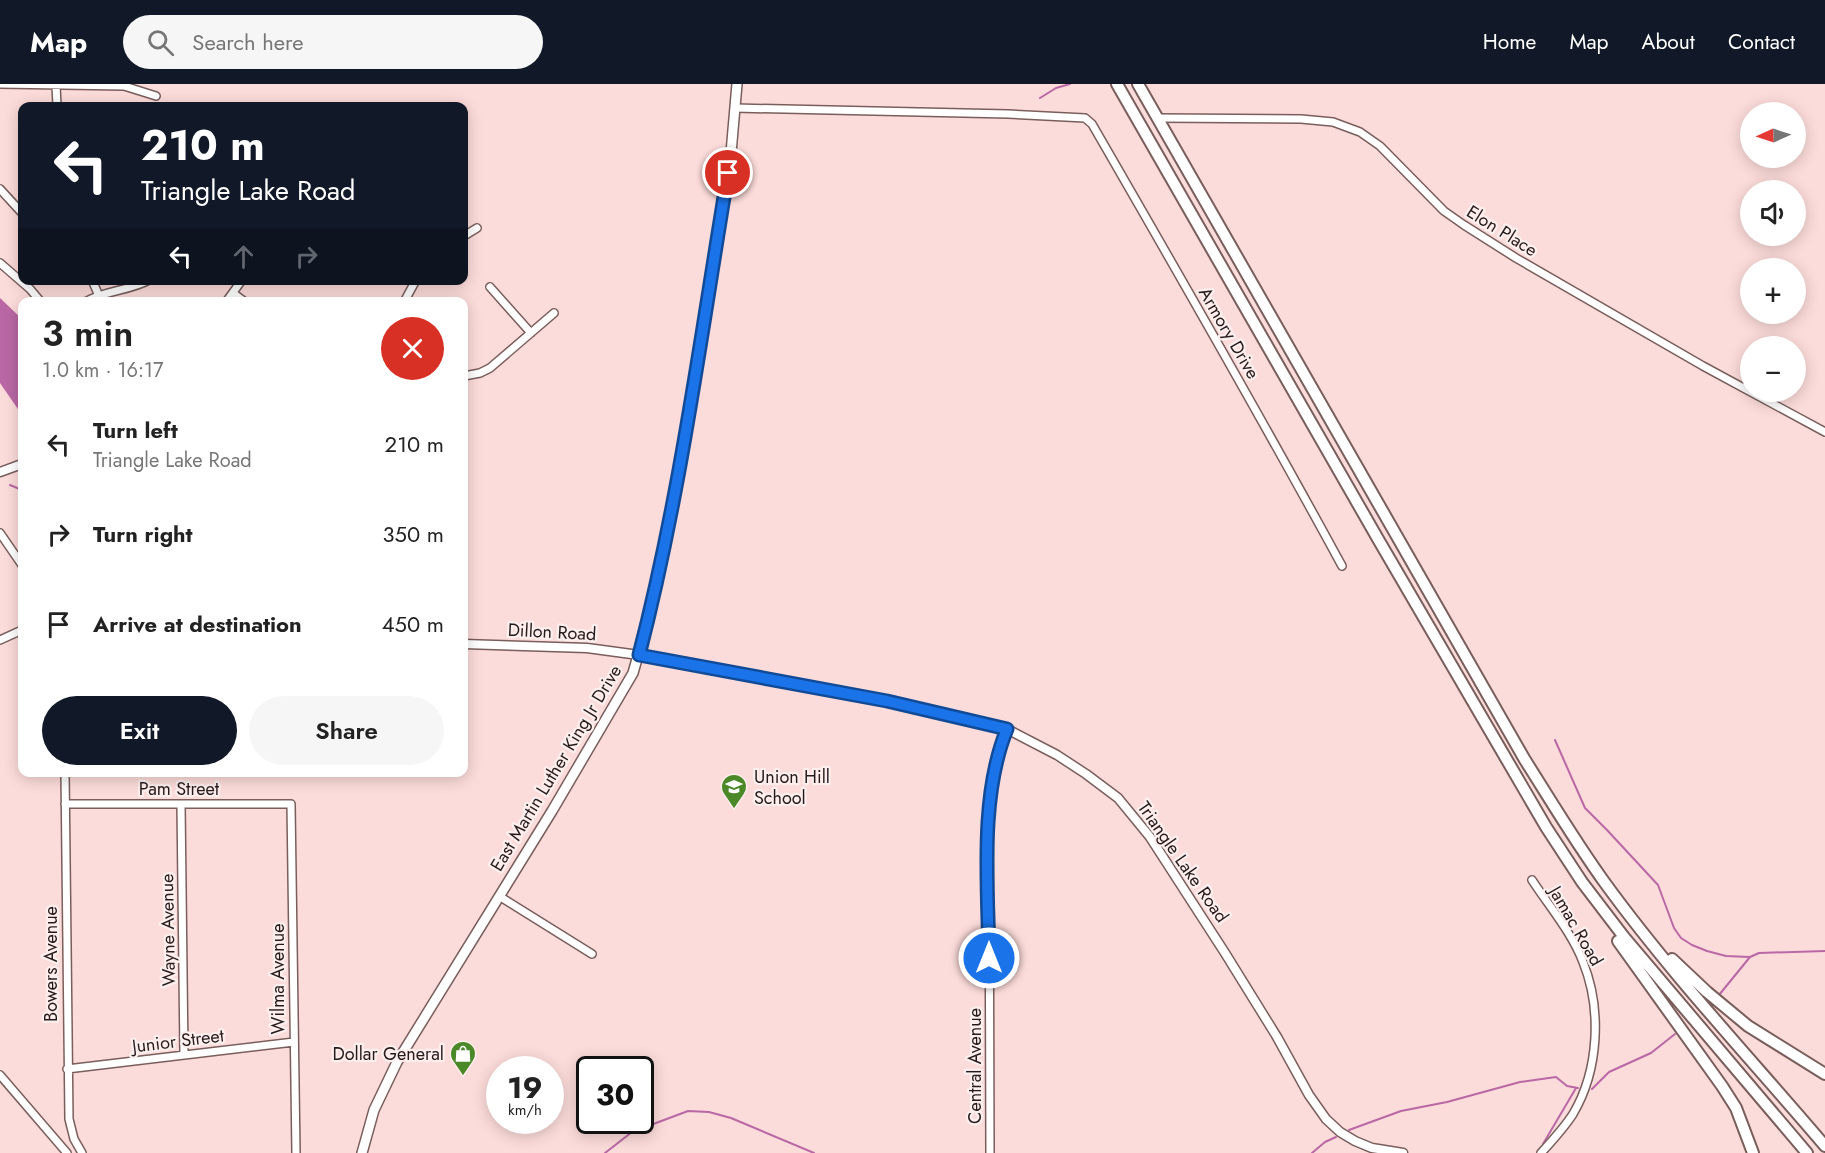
<!DOCTYPE html>
<html lang="en">
<head>
<meta charset="utf-8">
<style>
	body { margin:0; font-family:Jost,sans-serif; background:#f6f6f6; color:#222; height:100vh; display:flex; flex-direction:column; font-size:22px; white-space:nowrap }
	* { box-sizing:border-box; margin:0 }
	p { font-size:20px; color:#767676 }
	.icon { flex:none; width:33px; height:33px; fill:none; stroke:currentColor; stroke-width:2; stroke-linecap:round; stroke-linejoin:round }
	.map { position:relative; flex:1; overflow:hidden }
	.drawer { position:absolute; left:18px; top:213px; width:450px; height:480px; display:flex; flex-direction:column; background:#fff; border-radius:12px; box-shadow:0 3px 15px #0003 }
	.drawer>* { flex:none }
	.guide { position:absolute; left:18px; top:18px; width:450px; height:183px; border-radius:12px; box-shadow:0 3px 15px #0003; background:#111827; color:#fff; overflow:hidden }
	.needle { width:39px; rotate:267deg }
	.fabs { position:absolute; left:1740px; top:18px; display:grid; gap:12px }
	.fabs a { display:grid; place-items:center; width:66px; height:66px; border-radius:50%; background:#fff; box-shadow:0 3px 15px #0003; font-size:30px }
	.speed { position:absolute; left:486px; top:972px; display:flex; gap:12px; font-size:30px; font-weight:700; text-align:center }
	.speed>* { display:grid; place-content:center; width:78px; height:78px; border-radius:50%; background:#fff; box-shadow:0 3px 15px #0003; line-height:1 }
	.speed small { font-size:15px; font-weight:400 }
	.speed .limit { border:3px solid #111; border-radius:9px; background:#fff; color:#111 }
	.pin { position:absolute; display:grid; place-items:center; width:51px; height:51px; color:#fff; margin:-26px; border:3px solid #fff; border-radius:50%; box-shadow:0 2px 6px #0007 }
	.me { position:absolute; width:66px; margin:-33px; rotate:0deg; stroke-linejoin:round; filter:drop-shadow(0 0 4px #0008) }
	.turn { display:flex; align-items:center; gap:21px; height:126px; padding:0 24px; font-size:27px }
	.turn .icon { width:78px; height:78px; stroke-width:2.5 }
	.turn b { display:block; font-size:42px; line-height:51px }
	.lanes { display:flex; align-items:center; height:57px; padding:0 24px; background:#0003; justify-content:center; gap:30px; direction:ltr }
	.lanes .off { opacity:.35 }
	.round { display:grid; place-items:center; flex:none; width:63px; height:63px; border-radius:32px; background:#f6f6f6 }
	.headline { display:flex; align-items:center; justify-content:space-between; height:102px; padding:0 24px }
	h1 { font-size:36px; font-weight:600; line-height:45px }
	.primary-button { display:flex; gap:12px; margin-top:auto; padding:12px 24px }
	.primary-button a { flex:1; height:69px; border-radius:36px; background:#111827; color:#fff; font-size:24px; font-weight:600; line-height:69px; text-align:center }
	.primary-button a+a { background:#f6f6f6; color:#222 }
	ul { padding:0; list-style:none }
	li { display:flex; align-items:center; gap:18px; height:90px; padding:0 24px }
	li div { flex:1 }
	li b { display:block; font-size:22px }
	li em { font-style:normal }
	header { display:flex; align-items:center; gap:36px; box-sizing:border-box; height:84px; padding:0 30px; background:#111827; color:#fff }
	header strong { font-size:28px }
	nav { display:flex; gap:33px; margin-inline-start:auto; font-size:21px }
	.search { width:420px; height:54px; background:#f6f6f6; display:flex; align-items:center; gap:15px; box-sizing:border-box; padding:0 21px; border-radius:33px; color:#767676; font-size:22px }
	.map>svg:first-child { display:block }
</style>
</head>
<body>
<header>
<strong>Map</strong>
<div class="search"><svg class="icon" aria-label="search" viewBox="0 0 24 24"><circle cx="10" cy="10" r="6"/><path d="M15 15l6 6"/></svg>Search here</div>
<nav><a>Home</a><a>Map</a><a>About</a><a>Contact</a></nav>
</header>
<div class="map">
<svg width="1825" height="1069" viewBox="0 0 1825 1069">
	<rect width="100%" height="100%" fill="#fcdcda"/>
	<!-- water -->
	<path fill="#ba68a5" d="M 0,214 L 22,235 L 22,331 L 0,299 Z"/>
	<g fill="none" stroke-linecap="round" stroke-linejoin="round">
		<!-- stream -->
		<path stroke="#ba68a5" stroke-width="2" d="M 1040,14 L 1056,4 L 1070,0
			M 10,401 L 22,406
			M 1555,656 L 1585,724 L 1607,746 L 1658,801 L 1674,844 L 1681,854 L 1692,861 L 1707,867 L 1726,872 L 1750,873
			M 1719,911 L 1750,873 L 1759,869 L 1825,867
			M 1592,1005 L 1609,988 L 1651,969 L 1675,950
			M 1349,1046 L 1401,1027 L 1447,1018 L 1520,998 L 1556,993 L 1567,1002 L 1578,1004
			M 1543,1060 L 1576,1004
			M 605,1069 L 632,1048 L 688,1027 L 709,1028 L 731,1034 L 814,1069
			M 1312,1069 L 1325,1058 L 1336,1053"/>
		<defs>
			<path id="minor" d="M 0,0 L 124,2 L 156,12
				M 56,1 L 57,22
				M 735,24 L 1008,30 L 1085,34 L 1092,40 C 1177,187 1261,333 1342,482
				M 1157,34 L 1301,35 L 1333,38 L 1360,48 L 1380,62 L 1444,127 L 1464,141 L 1516,174 L 1703,282 L 1825,348
				M 0,105 L 22,129
				M 464,152 L 477,144
				M 0,179 L 30,205 L 41,218
				M 92,196 L 99,212
				M 490,203 L 531,249
				M 233,209 L 245,218
				M 85,218 C 105,206 129,207 149,196
				M 226,218 L 242,196
				M 404,218 L 416,196
				M 464,292 L 480,289 L 490,284 L 554,229
				M 0,449 L 22,481
				M 0,556 L 22,546
				M 65,688 L 69,1035 L 74,1055 L 82,1069
				M 65,720 L 291,720 L 296,1069
				M 181,720 L 184,971
				M 1532,796 C 1549,822 1572,849 1583,878 C 1602,925 1599,986 1573,1030 C 1564,1044 1552,1057 1541,1069
				M 499,812 L 592,870
				M 67,985 L 294,958
				M 0,991 L 67,1069
				M 990,1069 L 989,737 L 997,668 L 1007,645"/>
			<path id="tertiary" d="M 0,388 L 22,380
				M 464,560 L 587,564 L 639,571 L 782,597 L 887,617 L 1007,645 L 1057,671 L 1086,690 L 1118,714 L 1150,753 L 1225,869 L 1277,953 L 1309,1011 L 1326,1035 L 1340,1048 L 1355,1057 L 1372,1064 L 1403,1069"/>
			<path id="secondary" d="M 362,1069 L 374,1026 L 397,978 L 552,727 L 633,589 L 650,529 L 681,377 L 731,69 L 737,0"/>
			<path id="trunk" d="M 1117,0 L 1378,455 L 1546,743 L 1582,798 L 1624,853 L 1807,1069
				M 1138,0 L 1525,676 C 1551,717 1576,759 1605,799 C 1672,891 1751,975 1825,1062
				M 1618,857 L 1722,1002 L 1736,1024 L 1753,1069
				M 1672,875 L 1707,908 L 1748,942 L 1825,990"/>
		</defs>
		<!-- minor casing -->
		<use href="#minor" stroke="#795e5c" stroke-width="10"/>
		<!-- tertiary casing -->
		<use href="#tertiary" stroke="#795e5c" stroke-width="11"/>
		<!-- secondary casing -->
		<use href="#secondary" stroke="#795e5c" stroke-width="12"/>
		<!-- trunk casing -->
		<use href="#trunk" stroke="#795e5c" stroke-width="14"/>
		<!-- minor -->
		<use href="#minor" stroke="#fff" stroke-width="7"/>
		<!-- tertiary -->
		<use href="#tertiary" stroke="#fff" stroke-width="8"/>
		<!-- secondary -->
		<use href="#secondary" stroke="#fff" stroke-width="9"/>
		<!-- trunk -->
		<use href="#trunk" stroke="#fff" stroke-width="10"/>
	</g>
	<g fill="none" stroke-linecap="round" stroke-linejoin="round">
		<defs>
			<path id="route" d="M 728,89 C 701,250 680,413 639,571 L 887,617 L 1007,645 C 979,713 988,802 989,874"/>
		</defs>
		<!-- route casing -->
		<use href="#route" stroke="#114b97" stroke-width="15"/>
		<!-- route -->
		<use href="#route" stroke="#1a73e8" stroke-width="10"/>
	</g>
	<!-- icons -->
	<defs>
		<symbol id="school-pin" viewBox="-11 -11 22 30"><path d="M0 17L-7.5 6A9.5 9.5 0 1 1 7.5 6Z" fill="#4a8828" stroke="#fcefee"/><path d="M0-5L7-2L0 1L-7-2ZM-4 1L0 2.5L4 1V4Q0 6-4 4Z" fill="#fff"/></symbol>
		<symbol id="shop-pin" viewBox="-11 -11 22 30"><path d="M0 17L-7.5 6A9.5 9.5 0 1 1 7.5 6Z" fill="#4a8828" stroke="#fcefee"/><path d="M-5-2.5h2.3a2.7 3.5 0 0 1 5.4 0H5L5.5 6h-11ZM-1.5-2.5h3a1.5 2.3 0 0 0-3 0Z" fill="#fff"/></symbol>
	</defs>
	<g fill-rule="evenodd">
		<use href="#school-pin" x="719" y="688" width="30" height="40"/>
		<use href="#shop-pin" x="448" y="955" width="30" height="40"/>
	</g>
	<g text-anchor="middle" dominant-baseline="central" stroke-width="4.5" stroke-linejoin="round" paint-order="stroke">
		<!-- street labels -->
		<g font-size="18" fill="#261b1a" stroke="#fcefee">
			<text transform="translate(1502 147) rotate(32)">Elon Place</text>
			<text transform="translate(1229 249) rotate(60)">Armory Drive</text>
			<text transform="translate(552 548) rotate(3)">Dillon Road</text>
			<text transform="translate(556 684) rotate(-59)">East Martin Luther King Jr Drive</text>
			<text x="179" y="705">Pam Street</text>
			<text transform="translate(1183 778) rotate(55)">Triangle Lake Road</text>
			<text transform="translate(1576 842) rotate(60)">Jamac Road</text>
			<text transform="translate(168 846) rotate(-91)">Wayne Avenue</text>
			<text transform="translate(51 880) rotate(-90)">Bowers Avenue</text>
			<text transform="translate(278 895) rotate(-90)">Wilma Avenue</text>
			<text transform="translate(178 957) rotate(-7)">Junior Street</text>
			<text transform="translate(975 982) rotate(-90)">Central Avenue</text>
		</g>
		<!-- poi labels -->
		<g font-size="18" fill="#261b1a" stroke="#fcefee" text-anchor="start">
			<text x="754" y="693">Union Hill<tspan x="754" dy="21">School</tspan></text>
			<text x="444" y="970" text-anchor="end">Dollar General</text>
		</g>
	</g>
</svg>
<div class="fabs">
<a><svg class="needle" viewBox="-14 -14 28 28"><path d="M0-13l5 13h-10z" fill="#e53935"/><path d="M0 13l5-13h-10z" fill="#767676"/></svg></a>
<a><svg class="icon" aria-label="sound" viewBox="0 0 24 24"><path d="M4 9h4l5-4v14l-5-4H4zM17 9q2 3 0 6"/></svg></a>
<a>+</a>
<a>−</a>
</div>
<div class="speed"><div>19<small>km/h</small></div><div class="limit">30</div></div>
<div class="pin" style="left:728px;top:89px;background:#d93025"><svg class="icon" aria-label="arrive" viewBox="0 0 24 24"><path d="M6 21V4h12l-3 4 3 4H6"/></svg></div>
<svg class="me" style="left:989px;top:874px" viewBox="-20 -20 40 40"><circle r="17" fill="#1a73e8" stroke="#fff" stroke-width="3"/><path d="M0-11L8 9 0 5-8 9z" fill="#fff"/></svg>
<div class="guide">
<div class="turn"><svg class="icon" aria-label="left" viewBox="0 0 24 24"><path d="M17 20v-9H6M10 6l-5 5 5 5"/></svg><div><b>210 m</b>Triangle Lake Road</div></div>
<div class="lanes"><svg class="icon" aria-label="left" viewBox="0 0 24 24"><path d="M17 20v-9H6M10 6l-5 5 5 5"/></svg><svg class="icon off" aria-label="ahead" viewBox="0 0 24 24"><path d="M12 20V5M6 11l6-6 6 6"/></svg><svg class="icon off" aria-label="right" viewBox="0 0 24 24"><path d="M7 20v-9h11M14 6l5 5-5 5"/></svg></div>
</div>
<section class="drawer">
<div class="headline"><div><h1>3 min</h1><p>1.0 km · 16:17</p></div><a class="round" style="background:#d93025;color:#fff"><svg class="icon" aria-label="close" viewBox="0 0 24 24"><path d="M6 6l12 12M18 6L6 18"/></svg></a></div>
<ul>
<li><svg class="icon" aria-label="left" viewBox="0 0 24 24"><path d="M17 20v-9H6M10 6l-5 5 5 5"/></svg><div><b>Turn left</b><p>Triangle Lake Road</p></div><em>210 m</em></li>
<li><svg class="icon" aria-label="right" viewBox="0 0 24 24"><path d="M7 20v-9h11M14 6l5 5-5 5"/></svg><div><b>Turn right</b></div><em>350 m</em></li>
<li><svg class="icon" aria-label="arrive" viewBox="0 0 24 24"><path d="M6 21V4h12l-3 4 3 4H6"/></svg><div><b>Arrive at destination</b></div><em>450 m</em></li>
</ul>
<div class="primary-button"><a>Exit</a><a>Share</a></div>
</section>
</div>
</body>
</html>
